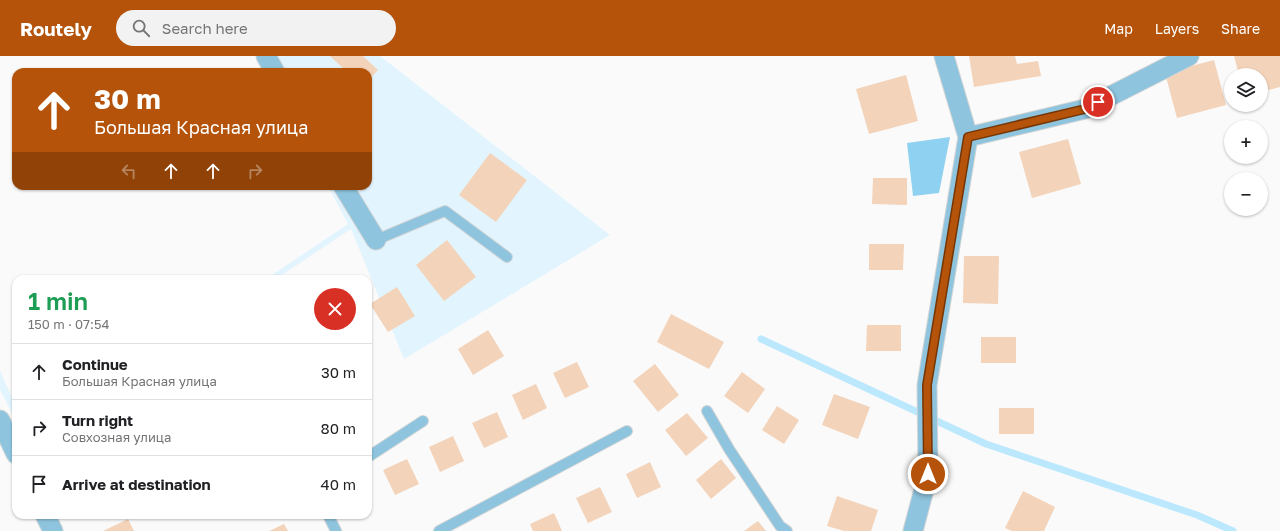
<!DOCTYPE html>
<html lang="en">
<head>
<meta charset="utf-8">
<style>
	body { margin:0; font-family:"Golos Text",sans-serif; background:#f2f2f2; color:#202124; height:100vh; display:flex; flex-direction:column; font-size:15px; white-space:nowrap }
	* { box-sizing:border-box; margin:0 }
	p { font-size:13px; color:#757577 }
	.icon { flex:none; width:22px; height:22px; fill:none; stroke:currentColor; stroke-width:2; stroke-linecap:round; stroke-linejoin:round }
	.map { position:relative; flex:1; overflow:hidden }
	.sheet { position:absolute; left:12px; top:219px; width:360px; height:244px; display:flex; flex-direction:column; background:#fff; border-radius:12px; box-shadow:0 1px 3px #0004 }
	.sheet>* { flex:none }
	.guide { position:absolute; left:12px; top:12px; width:360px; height:122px; border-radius:12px; box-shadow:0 1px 3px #0004; background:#b45309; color:#fff; overflow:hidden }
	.tools { position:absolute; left:1224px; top:12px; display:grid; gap:8px }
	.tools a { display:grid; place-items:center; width:44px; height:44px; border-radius:50%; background:#fff; box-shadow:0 1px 3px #0004; font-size:20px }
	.pin { position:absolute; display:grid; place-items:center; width:34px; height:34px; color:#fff; margin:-17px; border:2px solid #fff; border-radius:50%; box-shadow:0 1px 4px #0007 }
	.me { position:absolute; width:44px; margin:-22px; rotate:0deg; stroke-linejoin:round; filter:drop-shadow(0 0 3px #0008) }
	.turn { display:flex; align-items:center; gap:14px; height:84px; padding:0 16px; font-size:18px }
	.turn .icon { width:52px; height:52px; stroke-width:2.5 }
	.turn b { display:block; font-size:28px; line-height:34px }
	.lanes { display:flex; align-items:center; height:38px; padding:0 16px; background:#0003; justify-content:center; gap:20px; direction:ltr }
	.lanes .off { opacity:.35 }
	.round { display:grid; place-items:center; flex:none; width:42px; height:42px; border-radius:21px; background:#f2f2f2 }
	.overview { display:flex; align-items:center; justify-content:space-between; height:68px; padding:0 16px }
	h1 { font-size:24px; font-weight:600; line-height:30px; color:#1e9e55 }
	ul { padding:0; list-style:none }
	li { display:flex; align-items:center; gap:12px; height:56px; padding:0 16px; border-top:1px solid #e0e0e0 }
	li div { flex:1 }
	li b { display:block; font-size:15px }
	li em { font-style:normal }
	header { display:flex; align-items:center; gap:24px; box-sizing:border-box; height:56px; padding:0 20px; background:#b45309; color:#fff }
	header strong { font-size:19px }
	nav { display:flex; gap:22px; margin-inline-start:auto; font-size:14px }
	.search { width:280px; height:36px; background:#f2f2f2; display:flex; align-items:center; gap:10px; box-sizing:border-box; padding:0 14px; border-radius:22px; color:#757577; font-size:15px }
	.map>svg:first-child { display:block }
</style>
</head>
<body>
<header>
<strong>Routely</strong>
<div class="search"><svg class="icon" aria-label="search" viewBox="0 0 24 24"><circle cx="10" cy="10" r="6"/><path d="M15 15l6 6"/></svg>Search here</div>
<nav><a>Map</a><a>Layers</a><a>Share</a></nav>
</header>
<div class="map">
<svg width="1280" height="475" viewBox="0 0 1280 475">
	<rect width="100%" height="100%" fill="#fafafa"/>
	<!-- built -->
	<path fill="#e2f5fe" d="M 256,0 L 380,0 L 610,179 L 404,303 L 351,173 L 276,223 L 266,223 L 348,168 L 328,130 L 368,130 L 368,16 L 264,16 Z
		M 0,315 L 16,350 L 16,364 L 0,334 Z"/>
	<!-- green -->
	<path fill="#8fd1f0" d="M 950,81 L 939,137 L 913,140 L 907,87 Z"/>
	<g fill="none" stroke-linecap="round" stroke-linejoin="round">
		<!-- stream -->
		<path stroke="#bce8fd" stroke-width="7" d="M 761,283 L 986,388 L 1197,459 L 1233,475"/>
	</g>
	<!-- building -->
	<path fill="#f3d3b9" d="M 330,0 L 363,0 L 378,14 L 368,25 L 368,16 L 347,16 Z
		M 969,0 L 1015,0 L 1017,8 L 1038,5 L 1041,20 L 974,31 Z
		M 1234,0 L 1280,0 L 1280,31 L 1261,36 L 1261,19 L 1239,19 Z
		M 1214,4 L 1226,49 L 1177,62 L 1165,17 Z
		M 906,19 L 918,65 L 869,78 L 856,33 Z
		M 1068,83 L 1081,128 L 1032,142 L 1019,96 Z
		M 490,97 L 527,124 L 496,166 L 459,139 Z
		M 873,122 L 907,122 L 907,149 L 872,148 Z
		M 447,184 L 476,221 L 444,245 L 416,209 Z
		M 869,188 L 904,188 L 903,214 L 869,214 Z
		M 964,200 L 999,200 L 998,248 L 963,247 Z
		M 397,231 L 415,260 L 388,276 L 370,248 Z
		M 671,258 L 724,286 L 709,313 L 657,286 Z
		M 867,269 L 901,269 L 901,295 L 866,295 Z
		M 488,274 L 504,300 L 473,319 L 458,293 Z
		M 981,281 L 1016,281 L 1016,307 L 981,307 Z
		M 577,306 L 589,331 L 565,342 L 553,317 Z
		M 655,308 L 679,339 L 658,356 L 633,325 Z
		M 742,316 L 765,333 L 748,357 L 724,340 Z
		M 536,328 L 547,352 L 523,364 L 512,339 Z
		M 834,338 L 870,351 L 858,383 L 822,369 Z
		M 777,350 L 799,364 L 784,388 L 762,374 Z
		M 999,352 L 1034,352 L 1034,378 L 999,378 Z
		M 497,356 L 508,381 L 484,392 L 472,367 Z
		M 687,357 L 708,382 L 686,400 L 665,374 Z
		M 453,380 L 464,405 L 440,416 L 429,391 Z
		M 407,403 L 419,428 L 395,439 L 383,414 Z
		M 721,403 L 736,422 L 711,443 L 696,424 Z
		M 650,406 L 661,431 L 637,442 L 626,418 Z
		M 600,431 L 612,456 L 588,467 L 576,442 Z
		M 1023,435 L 1055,451 L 1044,475 L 1012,475 L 1005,472 Z
		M 837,440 L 878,454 L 871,475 L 844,475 L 827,470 Z
		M 554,457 L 562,475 L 533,475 L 530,468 Z
		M 128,463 L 134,475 L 103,475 Z
		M 758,465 L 766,475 L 744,475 Z
		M 284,468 L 288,475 L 269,475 Z"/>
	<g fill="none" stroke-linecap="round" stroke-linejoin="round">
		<defs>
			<path id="lane" d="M 376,184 L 445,155 L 507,201
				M 707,355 L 729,393 L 780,470 L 787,475
				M 368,401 L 423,365
				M 328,459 L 336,475
				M 439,475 L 627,375"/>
			<path id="street" d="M 266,0 L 275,16
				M 968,81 L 1085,53 L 1189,0
				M 343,130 L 376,184
				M 0,364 L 16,398
				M 45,459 L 53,475
				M 913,475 L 928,418 L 927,329 L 968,81 L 944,0"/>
		</defs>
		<!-- lane casing -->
		<use href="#lane" stroke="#d3d5d6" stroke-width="12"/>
		<!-- street casing -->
		<use href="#street" stroke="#d3d5d6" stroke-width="21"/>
		<!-- lane -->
		<use href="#lane" stroke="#8ec4de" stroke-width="10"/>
		<!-- street -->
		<use href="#street" stroke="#8ec4de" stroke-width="19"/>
	</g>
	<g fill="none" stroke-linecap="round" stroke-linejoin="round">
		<defs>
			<path id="route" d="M 928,418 L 927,329 L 968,81 L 1085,53 L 1098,46"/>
		</defs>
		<!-- route casing -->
		<use href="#route" stroke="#753606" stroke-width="10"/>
		<!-- route -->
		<use href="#route" stroke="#b45309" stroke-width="7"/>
	</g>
</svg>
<div class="tools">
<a><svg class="icon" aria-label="layers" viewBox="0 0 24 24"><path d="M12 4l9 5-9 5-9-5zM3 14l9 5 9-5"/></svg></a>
<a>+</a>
<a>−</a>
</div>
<div class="pin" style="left:1098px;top:46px;background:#d93025"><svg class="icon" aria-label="arrive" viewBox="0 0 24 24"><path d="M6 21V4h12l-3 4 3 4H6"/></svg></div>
<svg class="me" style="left:928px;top:418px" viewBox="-20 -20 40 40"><circle r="17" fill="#b45309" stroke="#fff" stroke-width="3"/><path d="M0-11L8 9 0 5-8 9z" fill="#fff"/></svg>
<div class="guide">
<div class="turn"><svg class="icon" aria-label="ahead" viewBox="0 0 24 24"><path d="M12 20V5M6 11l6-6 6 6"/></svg><div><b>30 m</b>Большая Красная улица</div></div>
<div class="lanes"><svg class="icon off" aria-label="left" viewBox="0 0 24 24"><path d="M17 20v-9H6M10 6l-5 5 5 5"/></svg><svg class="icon" aria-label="ahead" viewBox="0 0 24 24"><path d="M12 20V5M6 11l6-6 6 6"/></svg><svg class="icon" aria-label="ahead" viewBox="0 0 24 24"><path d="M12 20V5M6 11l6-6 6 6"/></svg><svg class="icon off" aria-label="right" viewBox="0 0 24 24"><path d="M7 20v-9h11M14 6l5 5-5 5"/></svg></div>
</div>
<section class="sheet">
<div class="overview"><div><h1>1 min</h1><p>150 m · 07:54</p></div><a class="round" style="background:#d93025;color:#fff"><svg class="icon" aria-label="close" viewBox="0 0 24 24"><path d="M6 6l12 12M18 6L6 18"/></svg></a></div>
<ul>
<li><svg class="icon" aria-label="ahead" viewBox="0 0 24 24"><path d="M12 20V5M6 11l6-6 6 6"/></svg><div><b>Continue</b><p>Большая Красная улица</p></div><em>30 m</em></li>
<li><svg class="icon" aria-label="right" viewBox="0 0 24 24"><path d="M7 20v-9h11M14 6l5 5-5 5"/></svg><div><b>Turn right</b><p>Совхозная улица</p></div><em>80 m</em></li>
<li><svg class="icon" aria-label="arrive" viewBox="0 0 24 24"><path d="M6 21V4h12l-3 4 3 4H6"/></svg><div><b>Arrive at destination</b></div><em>40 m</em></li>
</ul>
</section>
</div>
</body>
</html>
